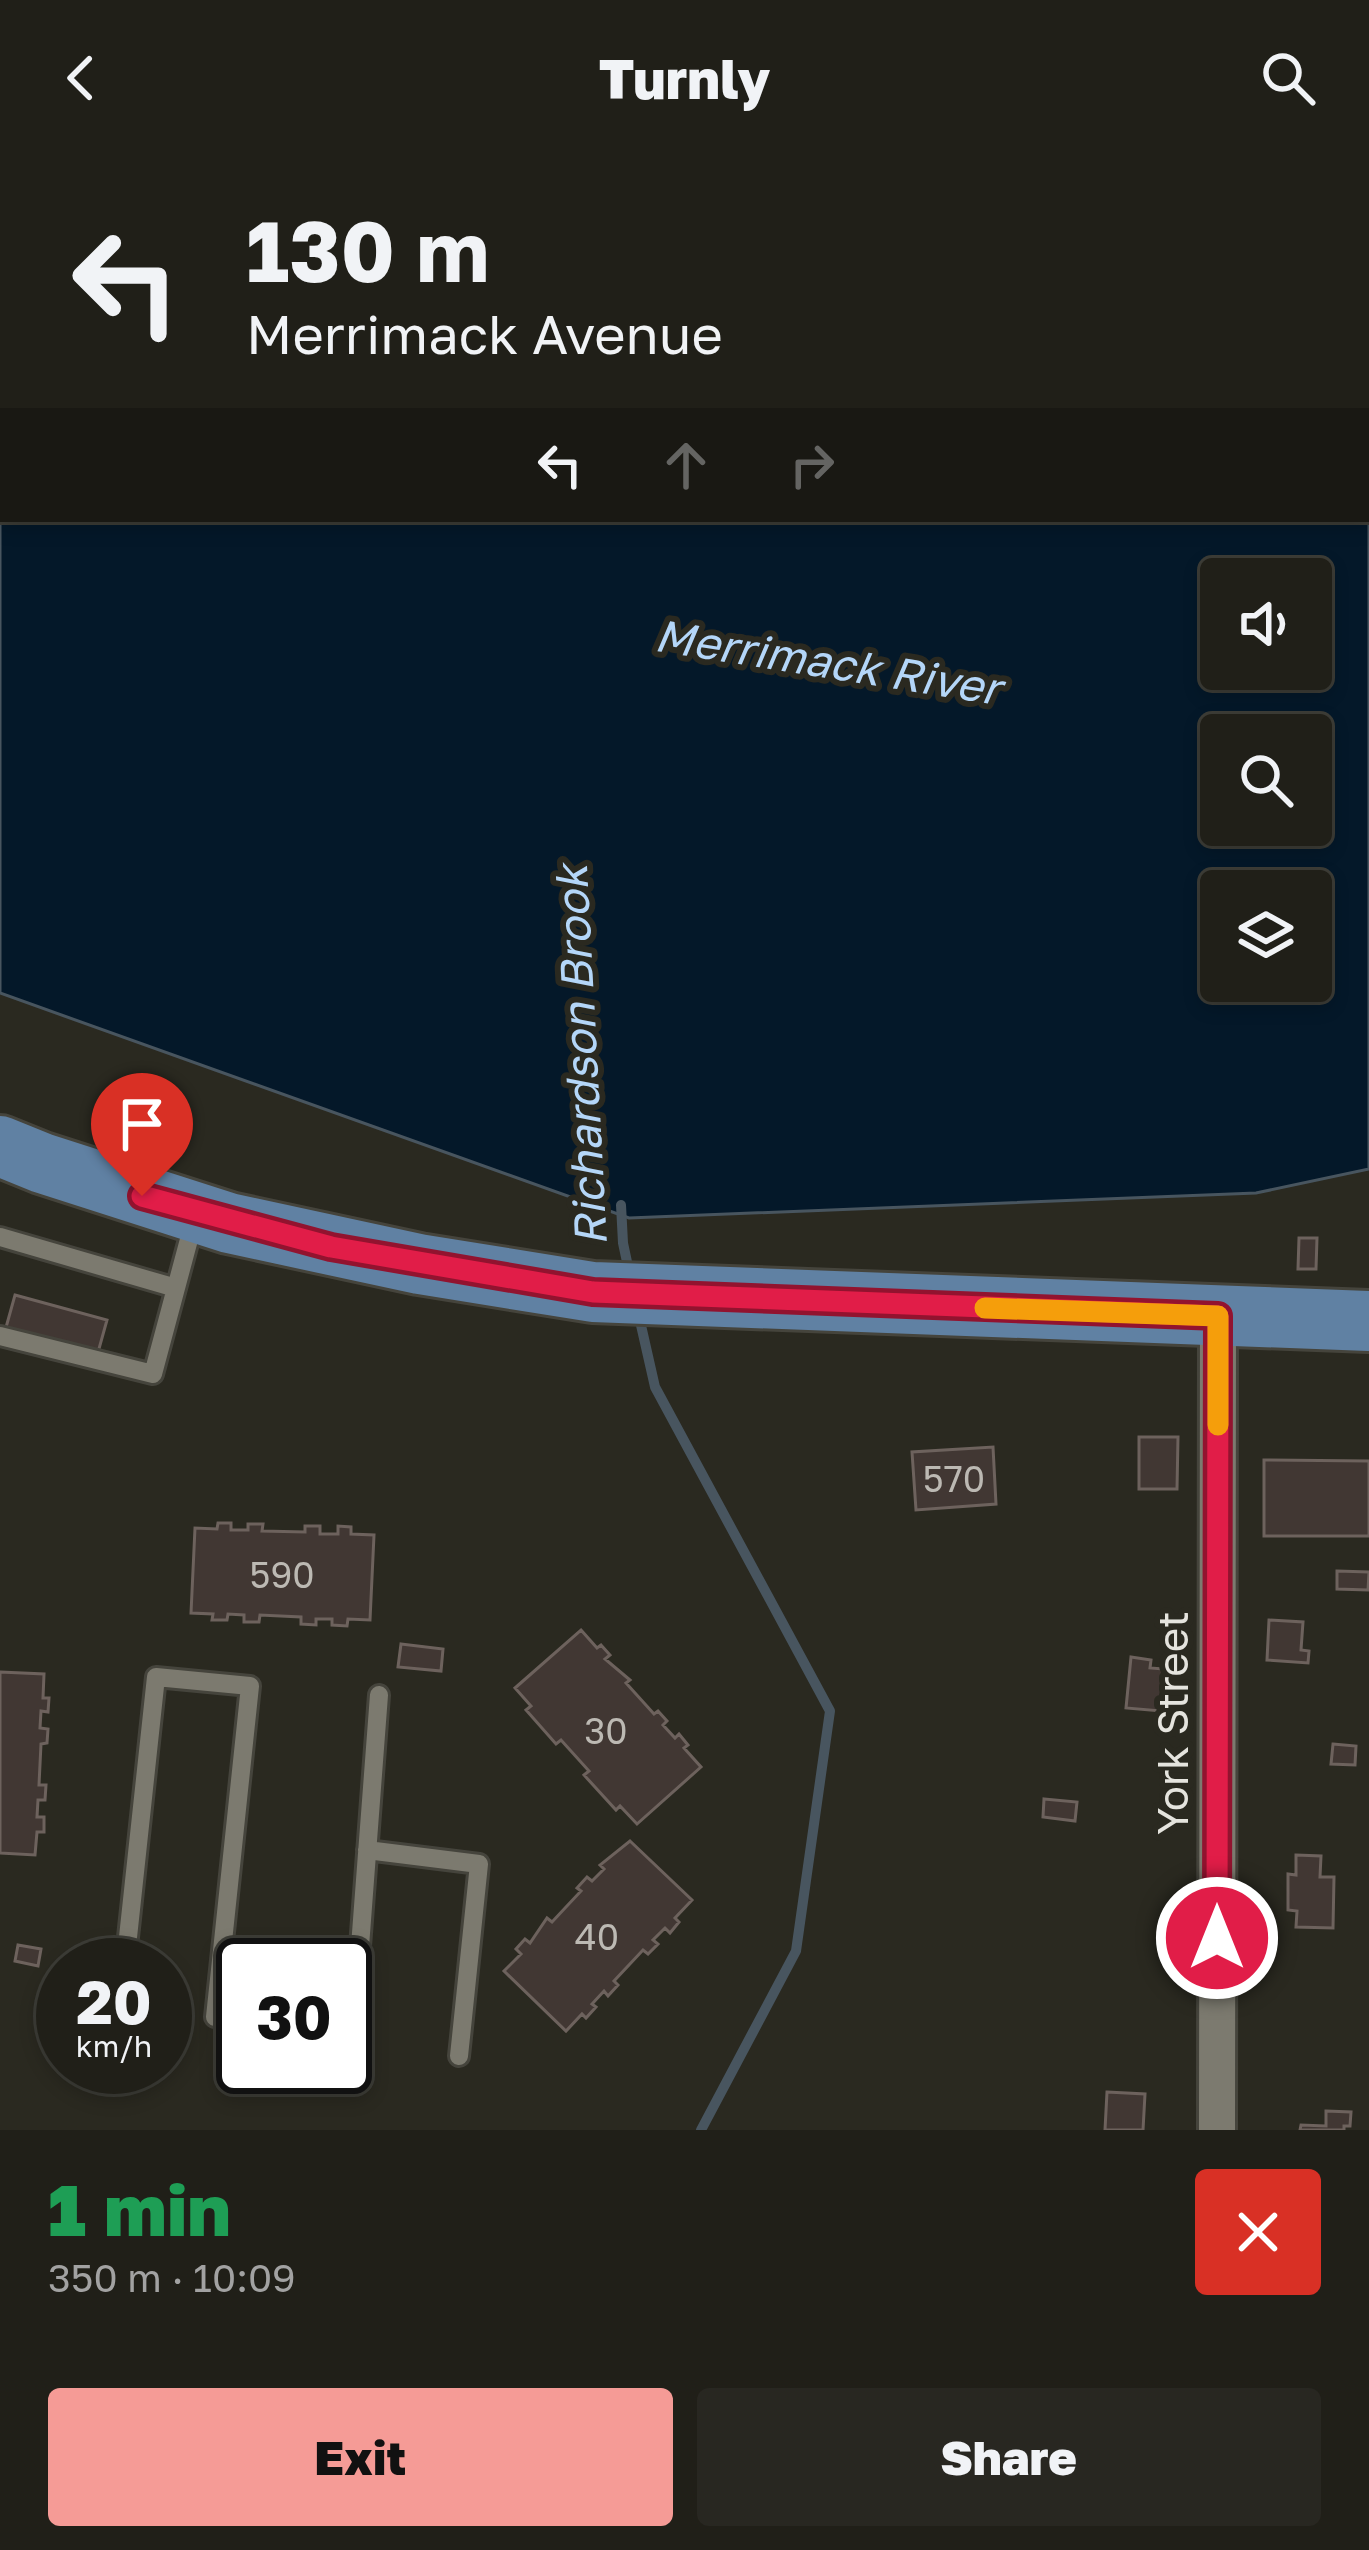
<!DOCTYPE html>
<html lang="en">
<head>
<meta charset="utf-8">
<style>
	body { margin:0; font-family:"Golos Text",sans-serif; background:#282721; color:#f1f3f6; height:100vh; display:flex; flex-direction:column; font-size:45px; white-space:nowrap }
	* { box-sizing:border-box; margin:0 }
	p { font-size:39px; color:#a2a2a2 }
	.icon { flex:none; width:66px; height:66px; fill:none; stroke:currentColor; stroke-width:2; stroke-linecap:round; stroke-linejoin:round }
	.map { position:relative; height:1974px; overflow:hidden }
	.drawer { display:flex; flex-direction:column; background:#201f18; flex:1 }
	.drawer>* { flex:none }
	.guide { position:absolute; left:0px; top:0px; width:1371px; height:366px; box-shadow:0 6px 18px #0003,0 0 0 3px #3d3d37; background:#201f18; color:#f1f3f6; overflow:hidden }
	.tools { position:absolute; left:1200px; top:402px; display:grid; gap:24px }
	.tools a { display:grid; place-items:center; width:132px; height:132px; border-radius:12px; background:#201f18; box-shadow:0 6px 18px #0003,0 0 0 3px #3d3d37; font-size:60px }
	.speed { position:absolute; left:36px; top:1782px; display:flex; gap:24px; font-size:60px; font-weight:700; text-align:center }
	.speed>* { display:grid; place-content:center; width:156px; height:156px; border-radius:50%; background:#201f18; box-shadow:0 6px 18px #0003,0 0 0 3px #3d3d37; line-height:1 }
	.speed small { font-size:30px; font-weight:400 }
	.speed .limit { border:6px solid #111; border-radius:18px; background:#fff; color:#111 }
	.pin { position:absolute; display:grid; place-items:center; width:102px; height:102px; color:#fff; margin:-123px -51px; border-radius:50% 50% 50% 0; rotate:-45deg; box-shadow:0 0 12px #0007 }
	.pin .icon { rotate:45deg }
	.me { position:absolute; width:132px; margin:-66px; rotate:0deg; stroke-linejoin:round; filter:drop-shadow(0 0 9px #0008) }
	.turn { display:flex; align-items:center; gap:42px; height:252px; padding:0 48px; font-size:54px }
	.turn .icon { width:156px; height:156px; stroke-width:2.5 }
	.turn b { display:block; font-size:84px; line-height:102px }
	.lanes { display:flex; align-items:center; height:114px; padding:0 48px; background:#0003; justify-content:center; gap:60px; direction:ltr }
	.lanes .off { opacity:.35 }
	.round { display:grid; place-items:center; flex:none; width:126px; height:126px; border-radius:12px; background:#282721 }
	.overview { display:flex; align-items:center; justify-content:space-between; height:204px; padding:0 48px }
	h1 { font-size:72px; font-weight:800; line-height:90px; color:#1e9e55 }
	.primary-button { display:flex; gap:24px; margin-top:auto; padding:24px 48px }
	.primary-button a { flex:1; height:138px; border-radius:12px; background:#f59b96; color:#111; font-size:48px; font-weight:800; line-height:138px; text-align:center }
	.primary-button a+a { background:#282721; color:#f1f3f6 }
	header { display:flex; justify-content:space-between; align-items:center; height:156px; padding:0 48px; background:#201f18; font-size:54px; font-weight:800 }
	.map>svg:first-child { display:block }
</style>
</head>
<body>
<header><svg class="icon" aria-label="back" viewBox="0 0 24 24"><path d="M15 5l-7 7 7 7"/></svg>Turnly<svg class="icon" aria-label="search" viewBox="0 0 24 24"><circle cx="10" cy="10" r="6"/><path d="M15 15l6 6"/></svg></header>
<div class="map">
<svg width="1369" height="1974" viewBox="0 0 1369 1974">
	<rect width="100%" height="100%" fill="#2a2920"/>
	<!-- water -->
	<path fill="#041829" stroke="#48555f" stroke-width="3" fill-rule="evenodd" d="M 0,0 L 827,3 L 3,3 L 3,363 L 1368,363 L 1369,136 L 1369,1013 L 1256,1037 L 629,1062 L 0,837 ZM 1221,423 L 1311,423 L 1311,513 L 1221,513 ZM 1221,579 L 1311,579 L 1311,669 L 1221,669 ZM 1221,735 L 1311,735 L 1311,825 L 1221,825 Z"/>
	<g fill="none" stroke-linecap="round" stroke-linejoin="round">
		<!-- stream -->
		<path stroke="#48555f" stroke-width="10" d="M 621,1049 L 623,1087 L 630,1120
			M 638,1156 L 655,1231 L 830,1555 L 796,1795 L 701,1974"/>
	</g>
	<!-- building -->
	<path fill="#413733" stroke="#6d625d" stroke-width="3" d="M 1299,1082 L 1317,1082 L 1316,1113 L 1298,1113 Z
		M 15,1139 L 107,1164 L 97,1200 L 5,1175 Z
		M 1139,1281 L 1178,1281 L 1177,1333 L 1139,1333 Z
		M 993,1291 L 996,1348 L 916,1354 L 912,1296 Z
		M 1264,1304 L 1369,1305 L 1369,1380 L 1264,1380 Z
		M 218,1367 L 231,1367 L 231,1374 L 248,1374 L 248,1368 L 263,1368 L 262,1375 L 305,1376 L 305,1370 L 320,1370 L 320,1378 L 338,1378 L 338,1370 L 351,1371 L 351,1378 L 374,1379 L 370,1464 L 348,1463 L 347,1470 L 332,1469 L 332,1463 L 316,1463 L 316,1469 L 301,1468 L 301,1461 L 260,1459 L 259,1466 L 244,1466 L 244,1459 L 228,1458 L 227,1464 L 212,1464 L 213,1458 L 191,1457 L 195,1372 L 217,1373 Z
		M 1337,1415 L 1369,1416 L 1368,1434 L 1337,1433 Z
		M 1269,1464 L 1303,1466 L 1301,1494 L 1309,1495 L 1308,1507 L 1267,1504 Z
		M 581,1474 L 597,1492 L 601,1489 L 610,1499 L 605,1503 L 630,1524 L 626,1527 L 654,1558 L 658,1555 L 667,1565 L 663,1569 L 675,1582 L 679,1578 L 688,1589 L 684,1592 L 701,1611 L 637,1668 L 620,1650 L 616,1654 L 584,1619 L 589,1615 L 561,1584 L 556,1588 L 526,1554 L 531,1550 L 515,1532 Z
		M 401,1488 L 443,1493 L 441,1515 L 398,1511 Z
		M 1131,1501 L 1151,1504 L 1150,1512 L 1176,1514 L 1172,1556 L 1126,1552 Z
		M 0,1516 L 44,1518 L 43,1542 L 49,1542 L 48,1556 L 41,1555 L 40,1572 L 48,1573 L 47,1587 L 41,1588 L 39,1629 L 46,1629 L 45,1644 L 38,1644 L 37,1661 L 44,1661 L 44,1676 L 37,1676 L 35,1699 L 0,1697 Z
		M 1333,1588 L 1356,1590 L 1355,1609 L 1331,1608 Z
		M 1044,1643 L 1077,1646 L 1075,1665 L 1043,1661 Z
		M 630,1685 L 692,1744 L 675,1762 L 679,1766 L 670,1777 L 665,1772 L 653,1784 L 658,1788 L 648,1798 L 643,1794 L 614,1825 L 618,1829 L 608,1840 L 604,1835 L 592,1848 L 596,1851 L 586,1862 L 582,1858 L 566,1875 L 504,1815 L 521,1798 L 516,1793 L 525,1783 L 530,1787 L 547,1762 L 552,1766 L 581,1735 L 577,1732 L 587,1721 L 592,1725 L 604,1713 L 600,1709 Z
		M 1296,1699 L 1321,1700 L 1320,1721 L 1334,1721 L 1333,1772 L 1296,1771 L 1297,1755 L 1288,1754 L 1288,1718 L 1296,1719 Z
		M 18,1789 L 41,1793 L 38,1810 L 15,1805 Z
		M 1107,1936 L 1145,1938 L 1143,1974 L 1105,1974 Z
		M 1326,1955 L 1351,1956 L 1350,1970 L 1344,1970 L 1344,1974 L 1300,1974 L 1301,1969 L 1326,1970 Z"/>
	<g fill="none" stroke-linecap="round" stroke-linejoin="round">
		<defs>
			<path id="service" d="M 0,1081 L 176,1132
				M 0,1180 L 153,1218 L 195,1061
				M 367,1694 L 479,1708 L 459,1900
				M 125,1809 L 156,1521 L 250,1530 L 215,1861
				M 353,1883 L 379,1539"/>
			<path id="minor" d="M 1217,1974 L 1218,1160"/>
			<path id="primary" d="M 0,990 L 42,1007 L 229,1067 L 419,1108 L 593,1136 L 1369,1165"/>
		</defs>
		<!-- service casing -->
		<use href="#service" stroke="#45443c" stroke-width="24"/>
		<!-- minor casing -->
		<use href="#minor" stroke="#45443c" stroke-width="42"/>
		<!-- primary casing -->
		<use href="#primary" stroke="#45443c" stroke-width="66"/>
		<!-- service -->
		<use href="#service" stroke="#7c7a6f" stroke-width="18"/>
		<!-- minor -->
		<use href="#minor" stroke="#7c7a6f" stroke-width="36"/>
		<!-- primary -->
		<use href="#primary" stroke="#6081a3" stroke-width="60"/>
	</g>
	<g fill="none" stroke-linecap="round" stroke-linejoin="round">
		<defs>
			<path id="route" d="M 142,1040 L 331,1091 L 593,1136 L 1218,1160 L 1217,1782"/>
		</defs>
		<!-- route casing -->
		<use href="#route" stroke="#92132f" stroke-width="30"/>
		<!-- route -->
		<use href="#route" stroke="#e11d48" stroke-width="21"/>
		<!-- slow -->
		<path stroke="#f59e0b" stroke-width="21" d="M 985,1152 L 1218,1160 L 1218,1269"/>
	</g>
	<g text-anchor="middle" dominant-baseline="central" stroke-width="12" stroke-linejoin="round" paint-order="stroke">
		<!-- number labels -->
		<g font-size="36" fill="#bcb9b3">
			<text x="954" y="1322">570</text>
			<text x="282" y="1418">590</text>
			<text x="606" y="1574">30</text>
			<text x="597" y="1780">40</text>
		</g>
		<!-- street labels -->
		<g font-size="42" fill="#e5e4de" stroke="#2a2920">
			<text transform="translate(1172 1567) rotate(-90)">York Street</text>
		</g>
		<!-- water labels -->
		<g font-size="45" font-style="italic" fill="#b4d6f8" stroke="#2a2920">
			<text transform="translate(828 505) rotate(9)">Merrimack River</text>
			<text transform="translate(580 900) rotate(-93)">Richardson Brook</text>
		</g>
	</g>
</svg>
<div class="tools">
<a><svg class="icon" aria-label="sound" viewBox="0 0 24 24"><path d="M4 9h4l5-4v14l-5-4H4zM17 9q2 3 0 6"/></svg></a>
<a><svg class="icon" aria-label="search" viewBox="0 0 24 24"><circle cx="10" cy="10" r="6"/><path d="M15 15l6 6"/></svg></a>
<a><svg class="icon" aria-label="layers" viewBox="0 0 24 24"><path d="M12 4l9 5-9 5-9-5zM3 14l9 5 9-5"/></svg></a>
</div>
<div class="speed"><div>20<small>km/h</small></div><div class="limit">30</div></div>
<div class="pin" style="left:142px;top:1040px;background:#d93025"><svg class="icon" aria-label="arrive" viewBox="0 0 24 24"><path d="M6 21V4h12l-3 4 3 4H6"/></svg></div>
<svg class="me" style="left:1217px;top:1782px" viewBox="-20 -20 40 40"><circle r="17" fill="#e11d48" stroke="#fff" stroke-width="3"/><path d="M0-11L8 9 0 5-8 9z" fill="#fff"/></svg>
<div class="guide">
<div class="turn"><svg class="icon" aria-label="left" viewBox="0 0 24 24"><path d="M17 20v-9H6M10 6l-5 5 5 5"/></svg><div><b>130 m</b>Merrimack Avenue</div></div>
<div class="lanes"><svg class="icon" aria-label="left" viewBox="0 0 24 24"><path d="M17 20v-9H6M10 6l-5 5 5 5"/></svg><svg class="icon off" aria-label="ahead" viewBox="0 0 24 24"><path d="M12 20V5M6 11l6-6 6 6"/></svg><svg class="icon off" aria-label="right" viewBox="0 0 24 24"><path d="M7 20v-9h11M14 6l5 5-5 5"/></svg></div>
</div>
</div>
<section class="drawer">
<div class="overview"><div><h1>1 min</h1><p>350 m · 10:09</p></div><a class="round" style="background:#d93025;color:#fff"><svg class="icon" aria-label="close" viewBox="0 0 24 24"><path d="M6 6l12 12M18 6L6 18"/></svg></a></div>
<div class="primary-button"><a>Exit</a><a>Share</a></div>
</section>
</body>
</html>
